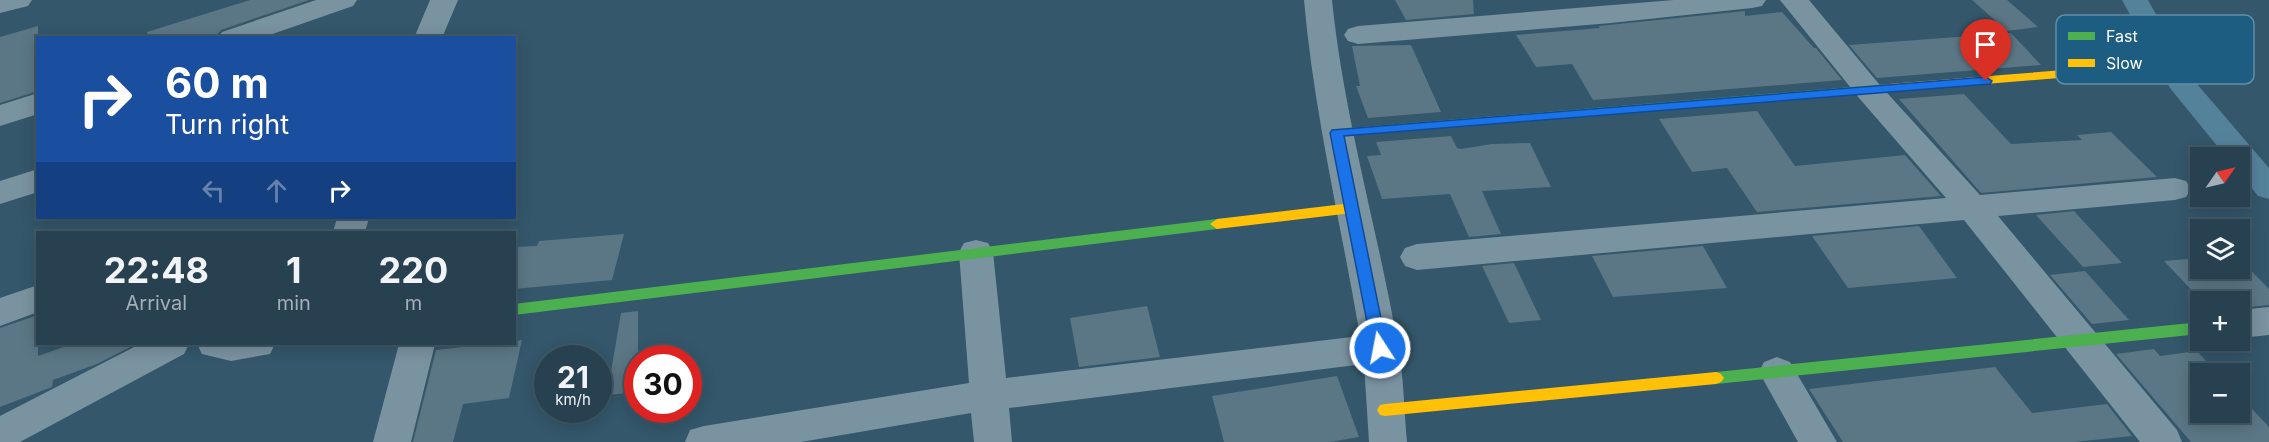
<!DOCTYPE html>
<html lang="en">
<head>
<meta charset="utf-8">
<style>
	body { margin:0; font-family:Inter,sans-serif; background:#334c5a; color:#f1f3f6; height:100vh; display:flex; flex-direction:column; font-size:22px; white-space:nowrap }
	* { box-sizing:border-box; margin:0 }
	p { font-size:20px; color:#a4afb7 }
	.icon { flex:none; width:33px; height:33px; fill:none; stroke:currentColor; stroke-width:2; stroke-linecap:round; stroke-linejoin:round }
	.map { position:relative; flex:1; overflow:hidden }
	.details { position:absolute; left:36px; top:231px; width:480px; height:114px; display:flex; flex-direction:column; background:#274150; border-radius:0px; box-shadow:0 3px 15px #0003,0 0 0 2px #435a67 }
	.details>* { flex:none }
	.guide { position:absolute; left:36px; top:36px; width:480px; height:183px; border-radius:0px; box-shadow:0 3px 15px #0003,0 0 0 2px #435a67; background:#1a4fa0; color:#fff; overflow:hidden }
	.needle { width:39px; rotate:56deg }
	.fabs { position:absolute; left:2190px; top:147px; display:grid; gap:12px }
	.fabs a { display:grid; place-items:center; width:60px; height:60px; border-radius:0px; background:#274150; box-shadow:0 3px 15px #0003,0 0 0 2px #435a67; font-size:30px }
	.speed { position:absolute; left:534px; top:345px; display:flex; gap:12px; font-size:30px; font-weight:700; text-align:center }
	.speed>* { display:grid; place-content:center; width:78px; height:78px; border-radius:50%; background:#274150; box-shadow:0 3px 15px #0003,0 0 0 2px #435a67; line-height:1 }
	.speed small { font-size:15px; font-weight:400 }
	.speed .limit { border:9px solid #d22; background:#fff; color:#111 }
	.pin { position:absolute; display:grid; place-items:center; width:51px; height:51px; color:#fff; margin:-62px -26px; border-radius:50% 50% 50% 0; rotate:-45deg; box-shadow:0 0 6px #0007 }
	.pin .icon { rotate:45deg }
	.me { position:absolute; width:66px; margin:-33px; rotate:349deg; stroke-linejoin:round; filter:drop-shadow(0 0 4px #0008) }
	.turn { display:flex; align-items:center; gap:21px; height:126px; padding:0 30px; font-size:27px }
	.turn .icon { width:78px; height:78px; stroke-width:2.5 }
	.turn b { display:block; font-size:42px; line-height:51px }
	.lanes { display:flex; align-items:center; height:57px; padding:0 30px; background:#0003; justify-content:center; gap:30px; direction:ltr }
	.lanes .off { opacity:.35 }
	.eta { display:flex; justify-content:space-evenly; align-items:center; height:102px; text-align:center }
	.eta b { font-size:36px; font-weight:700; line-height:42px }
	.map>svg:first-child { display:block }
</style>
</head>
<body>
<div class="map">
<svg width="2269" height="442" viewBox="0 0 2269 442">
	<rect width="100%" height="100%" fill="#34576b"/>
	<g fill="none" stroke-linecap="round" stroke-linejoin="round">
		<!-- canal -->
		<path fill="#55829b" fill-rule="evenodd" d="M 2122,0 L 2148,0 L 2191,77 L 2269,168 L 2269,199 L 2258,196 L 2240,173 L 2240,158 L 2227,158 L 2170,88 Z"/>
	</g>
	<!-- building -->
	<path fill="#5b7685" d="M 250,0 L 309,0 L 221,30 L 217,35 L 209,38 L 148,38 L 147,32 Z
		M 1395,0 L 1473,0 L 1474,14 L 1406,20 Z
		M 1972,0 L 2007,0 L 2038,27 L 2007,31 Z
		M 1745,11 L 1745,16 L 1782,12 L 1814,48 L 1816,48 L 1842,80 L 1593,100 L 1572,64 L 1536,67 L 1516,35 L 1600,28 L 1599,26 Z
		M 38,26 L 38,91 L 0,103 L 0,37 Z
		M 2011,33 L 2041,65 L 1877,78 L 1849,45 Z
		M 1411,45 L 1441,112 L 1368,118 L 1356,86 L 1360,86 L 1352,46 Z
		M 1964,94 L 2011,144 L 2082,140 L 2077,135 L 2111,132 L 2157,177 L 1981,193 L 1899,99 Z
		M 1757,111 L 1795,166 L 1905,155 L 1941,196 L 1757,212 L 1727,168 L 1692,172 L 1659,119 Z
		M 1451,136 L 1457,148 L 1461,149 L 1492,144 L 1530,143 L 1551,187 L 1482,191 L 1501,234 L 1469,237 L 1450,194 L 1382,199 L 1367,156 L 1381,155 L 1376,142 Z
		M 2074,211 L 2122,263 L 2083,267 L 2036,215 Z
		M 1919,226 L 1957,278 L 1848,288 L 1812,236 Z
		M 624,234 L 612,280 L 514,289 L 514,247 L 537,246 L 539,241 Z
		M 1703,246 L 1727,288 L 1613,297 L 1592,256 Z
		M 2200,258 L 2200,268 L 2240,268 L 2240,259 L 2269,289 L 2269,305 L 2240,308 L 2240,302 L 2203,302 L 2164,261 Z
		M 1514,263 L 1541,320 L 1509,323 L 1482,266 Z
		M 2085,271 L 2129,320 L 2092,324 L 2050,275 Z
		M 1147,306 L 1160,357 L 1079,367 L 1070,318 Z
		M 638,311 L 638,392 L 607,395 L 621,313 Z
		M 38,315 L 38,356 L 72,344 L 136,344 L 97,364 L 53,380 L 52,387 L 0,407 L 0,328 Z
		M 522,340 L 509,398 L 463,404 L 453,442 L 413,442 L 436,350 L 490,344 L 514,344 L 514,341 Z
		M 2154,349 L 2160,356 L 2197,351 L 2218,374 L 2200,374 L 2200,412 L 2240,412 L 2240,396 L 2269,427 L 2269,442 L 2191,442 L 2116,354 Z
		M 1995,367 L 2032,413 L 2107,404 L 2132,436 L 2074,442 L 1843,442 L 1809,389 Z
		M 1337,376 L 1359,437 L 1330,442 L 1224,442 L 1212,396 Z"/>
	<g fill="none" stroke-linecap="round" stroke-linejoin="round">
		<!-- street -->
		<path fill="#7a93a1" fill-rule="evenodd" d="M 0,0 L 32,0 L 28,6 L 0,13 Z
			M 316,0 L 357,0 L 353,6 L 261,38 L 218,38 L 222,32 Z
			M 430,0 L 458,0 L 442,38 L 414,38 Z
			M 1304,0 L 1332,0 C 1344,118 1378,230 1398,346 C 1404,378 1404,410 1407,442 L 1369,442 L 1364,364 L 1009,408 L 1012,442 L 974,442 L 971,413 L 801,442 L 685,442 L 690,430 L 704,426 L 969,383 L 959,252 L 964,243 L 976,240 L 988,243 L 993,252 L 1006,378 L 1360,336 C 1341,224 1314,114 1304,0 Z
			M 1674,0 L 1766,0 L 1762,6 L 1752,8 L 1611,23 L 1358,44 L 1348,41 L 1344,35 L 1348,29 L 1358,26 Z
			M 1780,0 L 1809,0 L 1879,84 L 1980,195 L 2175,178 L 2186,181 L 2191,189 L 2186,197 L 2175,200 L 1998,216 L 2177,430 L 2182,442 L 2140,442 L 1964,220 L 1417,270 L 1405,266 L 1400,257 L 1405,248 L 1417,244 L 1946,198 L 1859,98 Z
			M 38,93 L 38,114 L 0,126 L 0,105 Z
			M 38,169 L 38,192 L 0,204 L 0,181 Z
			M 337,218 L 369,218 L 365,232 L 333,232 Z
			M 38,285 L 38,312 L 0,326 L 0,298 Z
			M 2269,307 L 2269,335 L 2240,338 L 2240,310 Z
			M 140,344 L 189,344 L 184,354 L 20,442 L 0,442 L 0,416 Z
			M 197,344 L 275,344 L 270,354 L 231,361 L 202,354 Z
			M 399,344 L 435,344 L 411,442 L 373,442 Z
			M 1777,357 L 1790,362 L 1837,442 L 1798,442 L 1759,372 L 1764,362 Z"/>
		<!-- fast -->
		<path fill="#4caf50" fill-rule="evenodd" d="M 1888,84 L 1894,88 L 1892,91 L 1336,137 L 1330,133 L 1336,129 Z
			M 1217,219 L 1224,224 L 1217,229 L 514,315 L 514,304 Z
			M 2200,322 L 2200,334 L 1716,384 L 1711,382 L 1708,378 L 1711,374 L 1716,372 Z"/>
		<!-- slow -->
		<path fill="#ffc107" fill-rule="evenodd" d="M 2127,65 L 2131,66 L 2133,69 L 2131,72 L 1888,92 L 1882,88 L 1888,84 Z
			M 1352,203 L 1359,208 L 1352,213 L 1217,229 L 1210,224 L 1217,219 Z
			M 1716,372 L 1721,374 L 1724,378 L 1721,382 L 1716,384 L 1385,416 L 1380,415 L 1377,410 L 1380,405 L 1385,404 Z"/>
	</g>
	<!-- route -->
	<path fill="#1a73e8" stroke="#114b97" stroke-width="1.5" d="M 1986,77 L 1992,81 L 1990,84 L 1344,136 L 1387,348 L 1385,352 L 1375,352 L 1372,348 L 1330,133 L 1332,130 Z"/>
	<!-- legend -->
	<rect x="2056" y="15" width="198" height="69" rx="9" fill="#1d5d82" stroke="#618ea8" stroke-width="1.5"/>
	<rect x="2068" y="32" width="27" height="8" fill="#4caf50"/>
	<rect x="2068" y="59" width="27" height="8" fill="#ffc107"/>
	<g font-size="16" fill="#fff">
		<text x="2106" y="42">Fast</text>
		<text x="2106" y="69">Slow</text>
	</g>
</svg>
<div class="fabs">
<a><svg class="needle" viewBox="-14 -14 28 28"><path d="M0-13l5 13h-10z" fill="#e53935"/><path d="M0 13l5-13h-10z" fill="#a4afb7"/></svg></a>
<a><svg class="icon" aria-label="layers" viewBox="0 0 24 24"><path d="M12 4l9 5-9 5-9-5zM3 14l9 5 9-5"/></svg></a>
<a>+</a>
<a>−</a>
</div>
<div class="speed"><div>21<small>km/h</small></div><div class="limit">30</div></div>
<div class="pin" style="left:1986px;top:81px;background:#d93025"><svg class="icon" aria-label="arrive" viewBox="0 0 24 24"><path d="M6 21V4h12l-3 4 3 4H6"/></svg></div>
<svg class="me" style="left:1380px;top:348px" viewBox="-20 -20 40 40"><circle r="17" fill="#1a73e8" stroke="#fff" stroke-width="3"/><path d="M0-11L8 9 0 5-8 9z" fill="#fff"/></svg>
<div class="guide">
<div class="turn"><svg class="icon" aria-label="right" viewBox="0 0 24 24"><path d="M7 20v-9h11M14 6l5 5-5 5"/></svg><div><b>60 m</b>Turn right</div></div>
<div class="lanes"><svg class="icon off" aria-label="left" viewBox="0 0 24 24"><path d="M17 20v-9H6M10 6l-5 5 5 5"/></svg><svg class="icon off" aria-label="ahead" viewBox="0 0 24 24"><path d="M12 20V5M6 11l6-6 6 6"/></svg><svg class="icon" aria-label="right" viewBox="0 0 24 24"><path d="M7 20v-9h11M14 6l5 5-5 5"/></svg></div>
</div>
<section class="details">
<div class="eta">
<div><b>22:48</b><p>Arrival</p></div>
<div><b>1</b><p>min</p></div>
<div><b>220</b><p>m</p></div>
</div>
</section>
</div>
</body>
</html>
